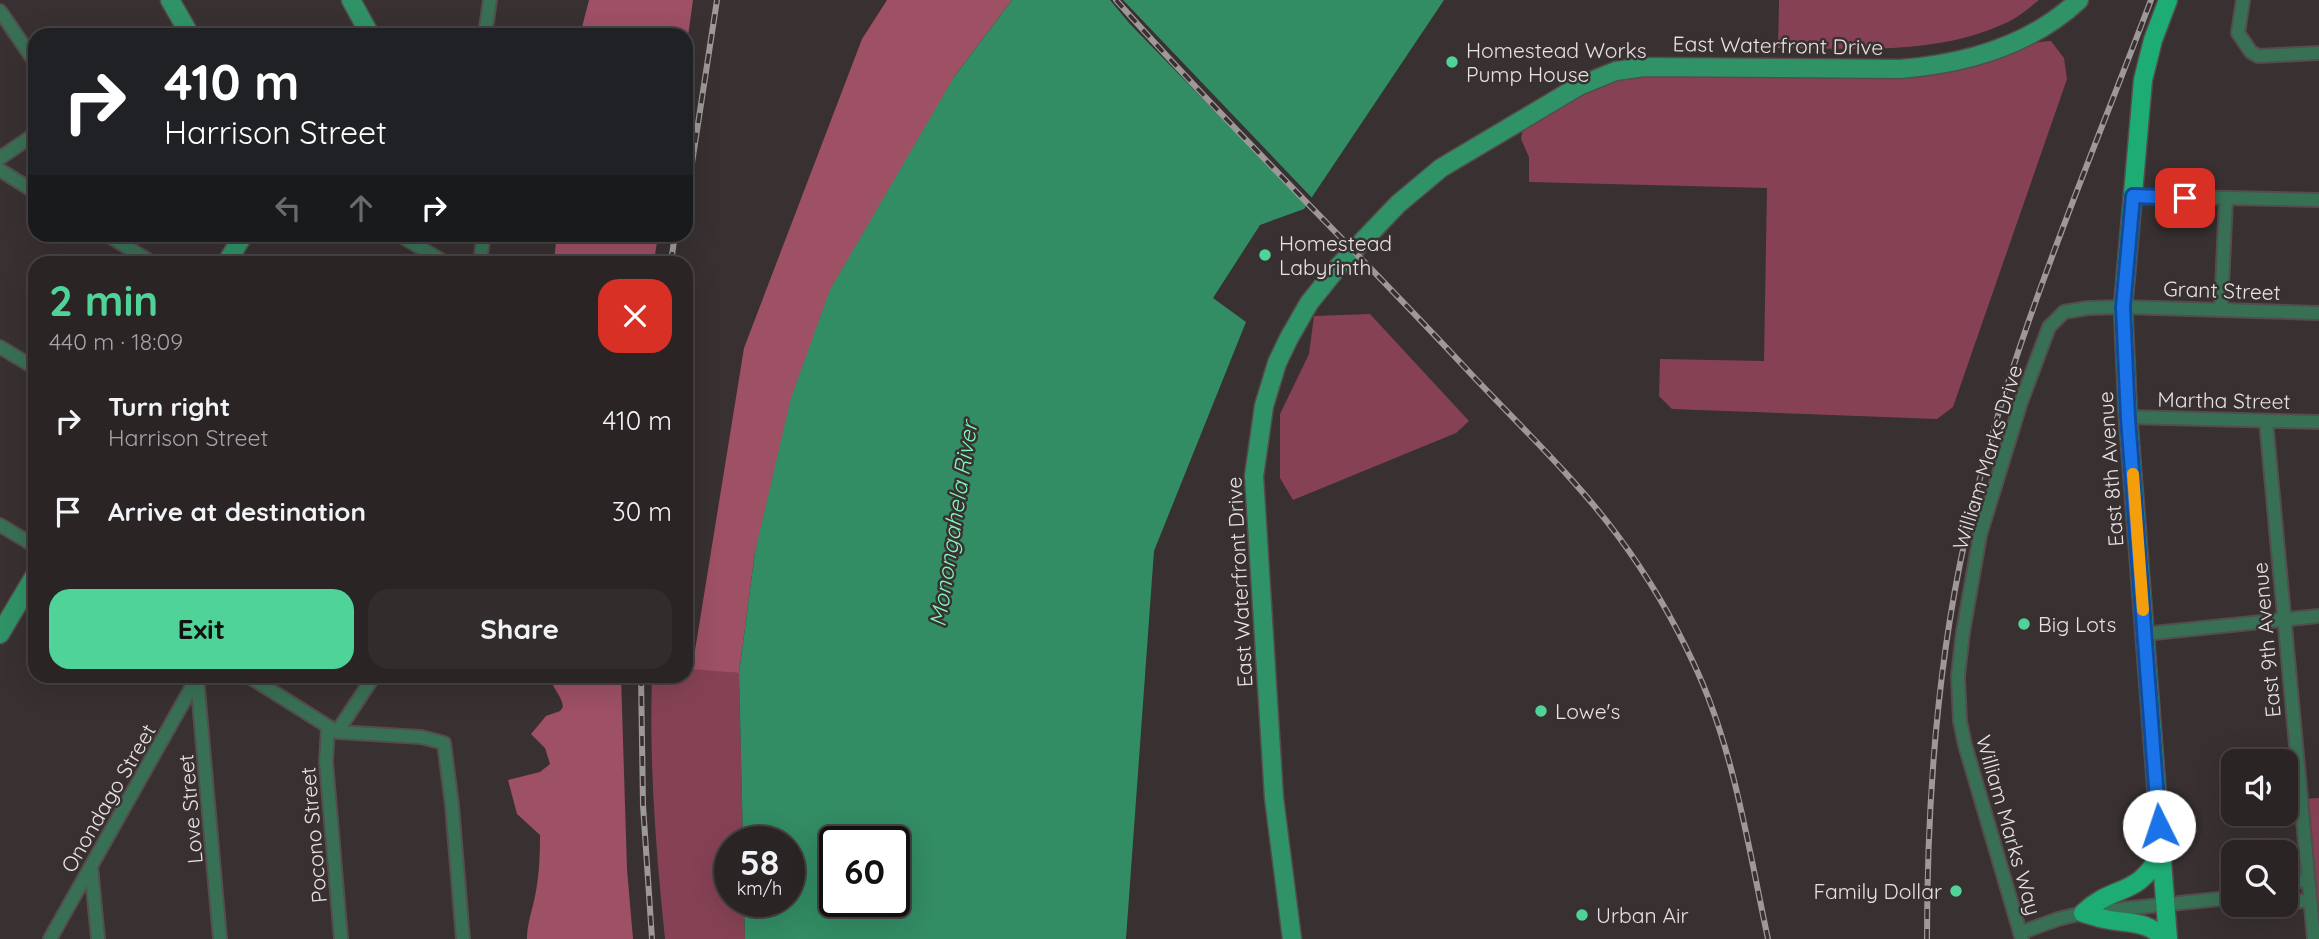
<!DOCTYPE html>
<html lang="en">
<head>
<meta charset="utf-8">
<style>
	body { margin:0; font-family:Quicksand,sans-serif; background:#322c2d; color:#f1f3f6; height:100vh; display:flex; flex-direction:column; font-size:26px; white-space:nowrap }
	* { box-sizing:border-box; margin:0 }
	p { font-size:23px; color:#a5a4a7 }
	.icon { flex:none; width:38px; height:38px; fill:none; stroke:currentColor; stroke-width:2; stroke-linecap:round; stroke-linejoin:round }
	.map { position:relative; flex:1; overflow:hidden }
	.sheet { position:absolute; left:28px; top:256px; width:665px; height:427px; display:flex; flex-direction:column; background:#2a2425; border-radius:21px; box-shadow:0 7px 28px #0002,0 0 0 2px #464142 }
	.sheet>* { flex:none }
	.banner { position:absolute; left:28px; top:28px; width:665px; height:214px; border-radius:21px; box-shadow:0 7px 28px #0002,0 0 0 2px #464142; background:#202124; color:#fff; overflow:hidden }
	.buttons { position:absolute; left:2221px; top:749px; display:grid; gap:14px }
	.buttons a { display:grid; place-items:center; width:77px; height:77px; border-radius:14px; background:#2a2425; box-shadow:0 7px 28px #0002,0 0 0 2px #464142; font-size:35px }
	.speed { position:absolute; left:714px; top:826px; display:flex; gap:14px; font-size:35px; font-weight:700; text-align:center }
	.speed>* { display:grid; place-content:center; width:91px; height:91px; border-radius:50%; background:#2a2425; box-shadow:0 7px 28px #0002,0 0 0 2px #464142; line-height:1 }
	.speed small { font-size:18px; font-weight:400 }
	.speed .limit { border:4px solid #111; border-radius:10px; background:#fff; color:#111 }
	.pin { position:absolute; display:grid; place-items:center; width:60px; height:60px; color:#fff; margin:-30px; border-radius:14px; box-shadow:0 4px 10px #0006 }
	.me { position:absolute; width:77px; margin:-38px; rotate:356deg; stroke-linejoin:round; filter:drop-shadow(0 0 5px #0008) }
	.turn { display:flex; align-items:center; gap:24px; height:147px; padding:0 21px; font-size:32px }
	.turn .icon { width:91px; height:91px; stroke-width:2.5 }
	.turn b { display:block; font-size:49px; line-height:60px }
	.lanes { display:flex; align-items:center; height:66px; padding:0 21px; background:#0003; justify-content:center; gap:35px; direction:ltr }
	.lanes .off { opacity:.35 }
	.round { display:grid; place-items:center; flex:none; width:74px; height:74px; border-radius:21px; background:#322c2d }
	.summary { display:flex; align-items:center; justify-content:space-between; height:119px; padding:0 21px }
	h1 { font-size:42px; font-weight:700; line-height:52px; color:#50d398 }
	.cta { display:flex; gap:14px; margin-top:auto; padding:14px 21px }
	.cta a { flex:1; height:80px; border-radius:21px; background:#50d398; color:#111; font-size:28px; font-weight:700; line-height:80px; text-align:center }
	.cta a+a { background:#322c2d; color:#f1f3f6 }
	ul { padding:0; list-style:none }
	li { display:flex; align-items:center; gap:21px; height:91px; padding:0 21px }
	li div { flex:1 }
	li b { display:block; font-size:26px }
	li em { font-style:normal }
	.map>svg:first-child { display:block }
</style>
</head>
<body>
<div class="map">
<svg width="2319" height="939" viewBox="0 0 2319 939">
	<rect width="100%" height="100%" fill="#383031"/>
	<!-- green -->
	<path fill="#864254" d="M 1779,0 L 2039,0 C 2030,7 2019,17 2008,22 C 1937,56 1854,48 1778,48 Z
		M 2051,41 L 2064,58 L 2067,79 L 1953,407 L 1937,419 L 1672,409 L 1659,396 L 1660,359 L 1764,361 L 1767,188 L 1529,182 L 1529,157 L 1521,139 L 1523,127 L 1604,81 L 1642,72 L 1912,76 C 1942,73 1964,69 1993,59 C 2016,51 2025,42 2051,41 Z
		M 1370,314 L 1469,421 L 1456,433 L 1293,500 L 1280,478 L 1280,414 L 1309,354 L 1314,316 Z
		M 686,667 L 739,673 L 743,842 L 730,842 L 730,901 L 744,901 L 745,939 L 665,939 C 656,851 649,764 652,676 L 686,676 Z
		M 2319,798 L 2319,939 L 2305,799 Z"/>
	<!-- forest -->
	<path fill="#9e5065" d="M 589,0 L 693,0 L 686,51 L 686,35 L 580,35 Z
		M 887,0 L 1012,0 L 954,77 L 755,552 L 739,673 L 692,669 L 744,348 L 862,39 Z
		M 559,234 L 658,234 L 658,235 L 654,262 L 554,262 L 556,242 Z
		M 551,676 L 621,676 L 627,869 L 633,939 L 527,939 C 527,925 531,914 534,901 C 539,879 540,858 540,835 L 517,814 L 508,780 L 540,772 L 550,764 L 545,748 L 531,734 L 546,716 L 560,711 L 563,707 C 562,695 551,688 551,676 Z"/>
	<!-- water -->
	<path fill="#328c64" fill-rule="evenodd" d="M 1012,0 L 1444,0 L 1304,209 L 1260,225 L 1213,298 L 1246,322 L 1154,551 L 1126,939 L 745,939 L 744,901 L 789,901 L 789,842 L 743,842 L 739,673 L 755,552 L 791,398 L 830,290 L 954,77 ZM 835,842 L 894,842 L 894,901 L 835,901 Z"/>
	<!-- pier -->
	<path fill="#383031" d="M 1110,0 L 1123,0 L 1314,200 L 1309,208 L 1130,24 Z"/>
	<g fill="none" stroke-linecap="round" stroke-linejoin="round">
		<defs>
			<path id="street" d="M 2243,0 L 2238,33 L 2251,52 L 2258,56 L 2319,53
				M 0,11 L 35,62
				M 485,35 L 490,0
				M 0,158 L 35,134
				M 0,170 L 35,192
				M 2133,196 L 2319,200
				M 106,234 L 151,262
				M 398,234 L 444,262
				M 480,262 L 484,234
				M 2221,309 L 2226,199
				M 0,347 L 35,368
				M 2128,417 L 2319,422
				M 2266,421 L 2314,939
				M 0,525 L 35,546
				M 2144,634 L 2319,616
				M 248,676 L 337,732 L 421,737 L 444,743 L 452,805 L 463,939
				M 197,678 L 220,939
				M 328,727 L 326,762 L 341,939
				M 337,732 L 374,676
				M 91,866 L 98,939
				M 2286,882 L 2308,880
				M 2286,903 L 2310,900
				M 2236,905 L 2239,907 L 2262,905
				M 2020,933 L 2058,919 L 2083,913 L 2228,898 L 2233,902
				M 50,939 L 198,676
				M 2022,939 L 1965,745 L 1960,721 L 1958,676 L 1963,632 L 1980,535 L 2021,402 L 2049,327 L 2064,312 L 2088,308 L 2123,307 L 2319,313"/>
			<path id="secondary" d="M 170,0 L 190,35
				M 351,0 L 368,31 L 365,35
				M 227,262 L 244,234
				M 0,634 L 35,575
				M 1292,939 L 1274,798 L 1254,476 L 1264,406 L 1277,363 L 1289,338 L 1309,303 L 1338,267 L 1398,204 L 1441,168 L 1579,86 L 1616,71 L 1644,67 L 1900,69 C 1965,64 2030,46 2079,0"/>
			<path id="primary" d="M 2168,0 L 2153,40 L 2143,80 L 2123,307 L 2128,417 L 2168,939
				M 2161,852 C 2138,899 2114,883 2083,913 C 2091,915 2098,918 2105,919 C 2125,924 2150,920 2163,939"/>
		</defs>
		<!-- street casing -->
		<use href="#street" stroke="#544c4d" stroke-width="16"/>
		<!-- secondary casing -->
		<use href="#secondary" stroke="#544c4d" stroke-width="21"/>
		<!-- primary casing -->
		<use href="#primary" stroke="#544c4d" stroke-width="21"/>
		<!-- street -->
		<use href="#street" stroke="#387055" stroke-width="12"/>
		<!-- secondary -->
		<use href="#secondary" stroke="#309267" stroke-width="18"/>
		<!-- primary -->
		<use href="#primary" stroke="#1eac75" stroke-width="18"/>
		<defs>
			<path id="rail" d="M 1116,0 C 1231,129 1355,249 1472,375 C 1521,427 1575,478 1618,536 C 1647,575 1672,617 1693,662 C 1734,748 1748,846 1768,939
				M 686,202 L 717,0
				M 671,262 L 675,234
				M 641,676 L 643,805 L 652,939
				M 1927,939 C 1927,805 1936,671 1965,540 C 2006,354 2084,177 2151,0"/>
		</defs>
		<!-- rail casing -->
		<use href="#rail" stroke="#9e9899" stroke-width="6"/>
		<!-- rail -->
		<use href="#rail" stroke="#383031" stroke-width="3.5" stroke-dasharray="10" stroke-linecap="butt"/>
	</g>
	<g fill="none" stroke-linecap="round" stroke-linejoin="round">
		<defs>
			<path id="route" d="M 2159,826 L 2128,418 L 2123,307 L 2133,196 L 2185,198"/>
		</defs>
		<!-- route casing -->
		<use href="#route" stroke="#114b97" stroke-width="18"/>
		<!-- route -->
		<use href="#route" stroke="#1a73e8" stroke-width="12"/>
		<!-- slow -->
		<path stroke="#f59e0b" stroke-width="12" d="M 2133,474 L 2143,610"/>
	</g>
	<!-- markers -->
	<g fill="#50d398" stroke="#383031" stroke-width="2.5">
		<circle cx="1452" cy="62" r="7"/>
		<circle cx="1265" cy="255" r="7"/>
		<circle cx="2024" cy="624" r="7"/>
		<circle cx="1541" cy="711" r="7"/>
		<circle cx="1956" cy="891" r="7"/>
		<circle cx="1582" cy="915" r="7"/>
	</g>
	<g text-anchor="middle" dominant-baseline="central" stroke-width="5" stroke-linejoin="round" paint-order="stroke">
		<!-- street labels -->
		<g font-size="21" fill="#e7e2e3" stroke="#383031">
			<text transform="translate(1778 45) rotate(1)">East Waterfront Drive</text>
			<text transform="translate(2222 290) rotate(2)">Grant Street</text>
			<text transform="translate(2224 400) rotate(1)">Martha Street</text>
			<text transform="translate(1987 457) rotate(-73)">William Marks Drive</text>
			<text transform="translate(2110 469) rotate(-94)">East 8th Avenue</text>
			<text transform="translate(1239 582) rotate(-93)">East Waterfront Drive</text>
			<text transform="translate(2266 640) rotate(-95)">East 9th Avenue</text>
			<text transform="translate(108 798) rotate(-60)">Onondago Street</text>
			<text transform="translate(190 809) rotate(-95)">Love Street</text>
			<text transform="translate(2009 825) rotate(74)">William Marks Way</text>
			<text transform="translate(313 835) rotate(-95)">Pocono Street</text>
		</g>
		<!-- poi labels -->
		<g font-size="21" fill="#e7e2e3" stroke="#383031" text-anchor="start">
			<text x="1466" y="50">Homestead Works<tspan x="1466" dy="24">Pump House</tspan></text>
			<text x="1279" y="243">Homestead<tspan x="1279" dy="24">Labyrinth</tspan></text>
			<text x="2038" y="624">Big Lots</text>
			<text x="1555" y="711">Lowe's</text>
			<text x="1942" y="891" text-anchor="end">Family Dollar</text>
			<text x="1596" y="915">Urban Air</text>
		</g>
		<!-- water labels -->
		<g font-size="23" font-style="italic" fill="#7ff5bb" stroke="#383031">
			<text transform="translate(953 524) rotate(-81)">Monongahela River</text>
		</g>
	</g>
</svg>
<div class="buttons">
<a><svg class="icon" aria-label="sound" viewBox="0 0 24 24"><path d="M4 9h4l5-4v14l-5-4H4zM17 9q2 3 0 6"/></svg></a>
<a><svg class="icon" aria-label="search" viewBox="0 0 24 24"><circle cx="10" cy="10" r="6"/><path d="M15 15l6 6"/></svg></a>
</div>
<div class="speed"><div>58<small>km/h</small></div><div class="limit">60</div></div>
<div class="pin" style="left:2185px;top:198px;background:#d93025"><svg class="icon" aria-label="arrive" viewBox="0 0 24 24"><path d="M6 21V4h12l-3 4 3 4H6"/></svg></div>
<svg class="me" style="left:2159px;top:826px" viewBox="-20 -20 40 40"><circle r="19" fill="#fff"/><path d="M0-13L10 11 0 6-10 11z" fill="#1a73e8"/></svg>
<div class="banner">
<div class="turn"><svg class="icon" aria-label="right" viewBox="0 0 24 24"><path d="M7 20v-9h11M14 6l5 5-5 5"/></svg><div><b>410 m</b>Harrison Street</div></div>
<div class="lanes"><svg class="icon off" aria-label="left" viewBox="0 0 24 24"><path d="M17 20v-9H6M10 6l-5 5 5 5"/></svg><svg class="icon off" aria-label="ahead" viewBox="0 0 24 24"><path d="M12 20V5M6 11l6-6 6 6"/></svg><svg class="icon" aria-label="right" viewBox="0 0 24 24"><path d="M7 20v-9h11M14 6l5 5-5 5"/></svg></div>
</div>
<section class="sheet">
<div class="summary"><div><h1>2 min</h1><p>440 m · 18:09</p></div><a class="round" style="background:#d93025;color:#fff"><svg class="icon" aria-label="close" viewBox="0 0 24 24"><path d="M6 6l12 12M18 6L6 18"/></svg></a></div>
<ul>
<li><svg class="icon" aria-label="right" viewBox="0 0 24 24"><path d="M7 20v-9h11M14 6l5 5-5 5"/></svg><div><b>Turn right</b><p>Harrison Street</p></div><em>410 m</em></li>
<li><svg class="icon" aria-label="arrive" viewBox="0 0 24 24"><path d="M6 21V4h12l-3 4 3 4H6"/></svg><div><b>Arrive at destination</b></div><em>30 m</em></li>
</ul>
<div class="cta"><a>Exit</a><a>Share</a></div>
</section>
</div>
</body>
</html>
